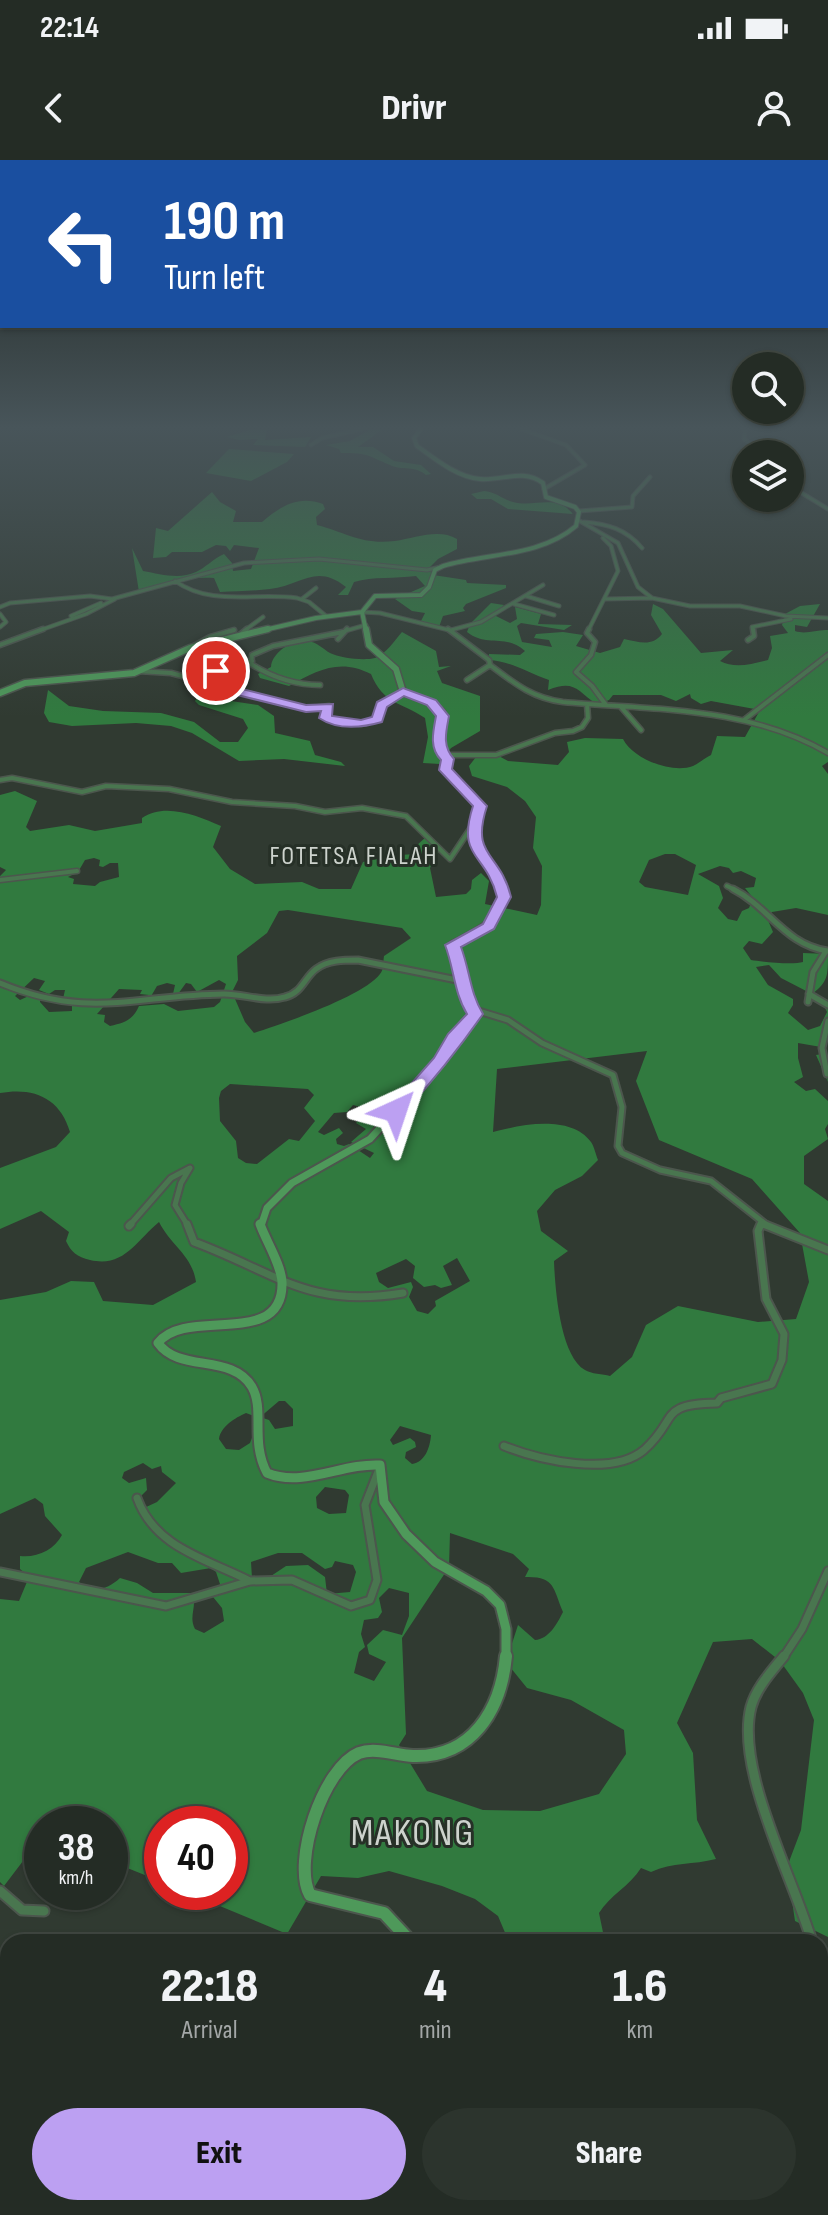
<!DOCTYPE html>
<html lang="en">
<head>
<meta charset="utf-8">
<style>
	body { margin:0; font-family:"Sofia Sans Condensed",sans-serif; background:#2c342d; color:#f1f3f6; height:100vh; display:flex; flex-direction:column; font-size:30px; white-space:nowrap }
	* { box-sizing:border-box; margin:0 }
	p { font-size:26px; color:#a3a7a7 }
	.icon { flex:none; width:44px; height:44px; fill:none; stroke:currentColor; stroke-width:2; stroke-linecap:round; stroke-linejoin:round }
	.map { position:relative; flex:1; overflow:hidden }
	.sheet { position:absolute; left:0px; top:1774px; width:828px; height:282px; display:flex; flex-direction:column; background:#242c25; border-radius:24px 24px 0 0; box-shadow:0 2px 6px #0004,0 0 0 2px #414842 }
	.sheet>* { flex:none }
	.guide { position:absolute; left:0px; top:0px; width:828px; height:168px; box-shadow:0 2px 6px #0004,0 0 0 2px #414842; background:#1a4fa0; color:#fff; overflow:hidden }
	.buttons { position:absolute; left:732px; top:192px; display:grid; gap:16px }
	.buttons a { display:grid; place-items:center; width:72px; height:72px; border-radius:50%; background:#242c25; box-shadow:0 2px 6px #0004,0 0 0 2px #414842; font-size:40px }
	.speed { position:absolute; left:24px; top:1646px; display:flex; gap:16px; font-size:40px; font-weight:700; text-align:center }
	.speed>* { display:grid; place-content:center; width:104px; height:104px; border-radius:50%; background:#242c25; box-shadow:0 2px 6px #0004,0 0 0 2px #414842; line-height:1 }
	.speed small { font-size:20px; font-weight:400 }
	.speed .limit { border:12px solid #d22; background:#fff; color:#111 }
	.pin { position:absolute; display:grid; place-items:center; width:68px; height:68px; color:#fff; margin:-34px; border:4px solid #fff; border-radius:50%; box-shadow:0 2px 8px #0007 }
	.me { position:absolute; width:88px; margin:-44px; rotate:42deg; stroke-linejoin:round; filter:drop-shadow(0 0 6px #0008) }
	.turn { display:flex; align-items:center; gap:28px; height:168px; padding:0 32px; font-size:36px }
	.turn .icon { width:104px; height:104px; stroke-width:2.5 }
	.turn b { display:block; font-size:56px; line-height:68px }
	.eta { display:flex; justify-content:space-evenly; align-items:center; height:136px; text-align:center }
	.eta b { font-size:48px; font-weight:800; line-height:56px }
	.button { display:flex; gap:16px; margin-top:auto; padding:16px 32px }
	.button a { flex:1; height:92px; border-radius:48px; background:#bca0f2; color:#111; font-size:32px; font-weight:800; line-height:92px; text-align:center }
	.button a+a { background:#2c342d; color:#f1f3f6 }
	.status { display:flex; justify-content:space-between; align-items:center; height:56px; padding:0 40px; background:#242c25; direction:ltr }
	.status svg { height:22px; fill:currentColor }
	header { display:flex; justify-content:space-between; align-items:center; height:104px; padding:0 32px; background:#242c25; font-size:36px; font-weight:800 }
	.map>svg:first-child { display:block }
</style>
</head>
<body>
<div class="status"><b>22:14</b><svg viewBox="0 0 49 12"><path d="M0 12V9h3v3zM5 12V6h3v6zM10 12V3h3v9zM15 12V0h3v12zM26 1h20v11H26zM47 4h2v5h-2z"/></svg></div>
<header><svg class="icon" aria-label="back" viewBox="0 0 24 24"><path d="M15 5l-7 7 7 7"/></svg>Drivr<svg class="icon" aria-label="person" viewBox="0 0 24 24"><circle cx="12" cy="8" r="4"/><path d="M4 21q1-7 8-7t8 7"/></svg></header>
<div class="map">
<svg width="828" height="2055" viewBox="0 0 828 2055">
	<rect width="100%" height="100%" fill="#303a31"/>
	<!-- forest -->
	<path fill="#317a3f" fill-rule="evenodd" d="M 253,269 L 267,269 L 265,280 L 311,277 L 305,287 L 253,285 L 258,279 L 239,280 L 227,277 Z
		M 371,269 L 383,269 L 358,287 L 373,287 L 394,301 L 421,305 L 431,314 L 426,315 C 415,305 402,311 390,305 C 366,295 369,293 341,293 L 339,289 L 326,285 L 350,281 Z
		M 229,289 L 294,294 L 287,302 L 251,321 L 206,313 Z
		M 484,331 C 496,332 502,339 513,342 C 535,348 556,333 573,354 L 508,349 L 491,339 L 477,339 L 471,334 Z
		M 212,332 L 220,342 L 236,351 L 233,362 L 262,362 C 281,346 298,335 323,344 L 325,349 L 316,357 L 317,365 C 347,373 362,385 395,381 C 415,378 439,368 457,379 L 457,389 L 438,399 L 428,409 L 441,407 L 433,415 L 466,420 L 467,423 L 506,425 L 506,428 L 466,444 L 463,448 L 465,451 L 443,456 L 439,467 L 421,461 L 425,453 L 412,451 L 395,439 L 425,426 L 416,416 C 395,419 373,416 354,422 L 348,435 L 338,435 L 346,427 C 316,403 302,425 270,429 C 254,431 236,431 220,432 L 214,418 C 188,416 163,424 139,432 L 132,388 L 143,411 C 160,414 179,420 196,412 C 205,408 213,399 224,394 L 232,403 L 233,411 L 251,409 L 259,388 L 234,385 L 230,391 L 226,386 L 216,385 L 202,392 L 172,392 L 166,397 L 153,398 L 156,368 L 168,371 Z
		M 491,443 L 504,445 L 494,455 L 510,463 L 517,459 L 515,447 L 541,454 L 538,464 L 572,465 L 564,470 L 521,463 L 517,466 L 522,482 L 552,487 L 549,480 L 534,478 L 536,474 L 563,472 L 583,475 L 576,486 L 600,493 L 620,487 L 624,479 C 639,482 652,487 662,474 L 651,455 L 653,444 L 663,449 L 701,493 L 733,490 L 720,501 C 735,509 752,504 768,500 L 772,488 L 770,476 L 788,473 L 782,465 L 785,454 L 800,446 L 820,444 L 807,467 L 795,465 L 795,471 C 807,475 817,469 828,470 L 828,602 L 822,606 L 828,614 L 828,755 L 796,748 L 772,752 L 767,758 L 773,772 L 762,784 L 749,781 L 743,788 L 751,800 C 764,802 793,805 803,802 L 803,793 L 828,794 C 828,816 828,822 812,834 L 781,818 L 769,805 L 756,807 L 768,825 L 793,839 L 793,845 L 788,853 L 808,870 L 820,866 L 827,852 L 823,844 L 828,840 L 828,873 L 824,884 L 828,922 L 816,895 L 822,894 L 821,887 L 798,883 L 798,898 L 803,917 L 794,922 L 806,931 L 815,929 L 828,941 L 828,964 L 825,969 L 828,979 L 804,996 L 804,1024 L 828,1041 L 828,1777 L 795,1761 L 787,1707 L 801,1670 L 814,1560 L 803,1533 L 780,1501 L 752,1479 L 713,1482 L 677,1563 L 693,1593 L 697,1660 L 716,1699 C 693,1705 673,1702 651,1712 L 641,1708 C 630,1726 610,1735 599,1753 L 605,1782 L 509,1782 L 498,1756 L 475,1739 L 442,1726 L 389,1711 L 358,1718 L 321,1716 L 287,1774 L 186,1732 L 230,1732 L 230,1664 L 162,1664 L 162,1722 L 110,1701 L 110,1664 L 42,1664 L 42,1718 L 23,1701 L 4,1726 L 0,1722 L 0,1439 L 19,1441 L 29,1417 L 20,1409 L 20,1396 C 37,1398 54,1390 62,1375 L 45,1356 L 43,1344 L 35,1338 L 0,1354 L 0,1140 L 46,1132 L 71,1121 L 94,1122 L 103,1141 L 153,1145 L 196,1122 C 192,1095 172,1087 159,1062 C 136,1081 124,1108 90,1100 C 77,1097 71,1092 66,1081 L 69,1072 L 41,1051 L 0,1069 L 0,1008 L 56,987 L 70,972 C 60,938 34,927 0,933 L 0,716 L 6,710 L 0,707 L 0,635 L 15,631 L 37,641 L 26,667 L 30,671 L 69,665 L 95,671 L 142,663 L 142,658 C 165,642 198,656 221,666 L 213,687 L 230,709 L 255,724 L 302,722 L 319,729 L 351,729 L 363,702 L 386,696 L 415,694 L 416,686 L 426,677 L 440,689 L 430,708 L 436,737 L 466,734 L 471,729 L 472,720 L 481,713 L 489,721 L 485,744 L 537,755 L 541,745 L 542,706 L 533,688 L 536,657 L 525,641 L 507,627 L 472,616 L 469,606 L 476,597 L 495,594 L 508,601 L 558,605 L 569,592 L 567,582 L 585,578 L 623,579 C 633,599 672,614 693,606 C 699,603 705,598 711,595 L 717,576 L 745,577 L 760,550 L 711,541 L 701,544 L 691,538 L 690,534 L 676,541 L 661,535 L 613,535 L 609,540 L 597,545 C 576,529 574,520 548,530 L 549,520 C 528,513 511,501 489,500 L 489,494 L 520,495 L 525,491 C 505,473 487,488 467,472 L 470,464 ZM 665,694 L 675,694 L 696,705 L 688,735 L 645,727 L 639,722 L 649,700 ZM 94,698 L 100,700 L 99,706 L 103,707 L 110,703 L 118,703 L 119,717 L 100,722 L 95,726 L 73,724 L 74,719 L 68,717 L 78,712 L 85,700 ZM 720,706 L 729,708 L 733,713 L 741,711 L 756,718 L 754,727 L 745,728 L 753,738 L 749,748 L 742,751 L 737,761 L 728,759 L 718,748 L 723,738 L 719,726 L 698,714 ZM 288,750 L 402,768 L 411,778 L 384,796 C 383,802 384,810 380,814 C 364,836 282,864 254,873 L 245,862 L 232,832 L 238,820 L 237,796 L 267,773 L 279,751 ZM 34,818 L 45,821 L 39,830 L 49,834 L 55,830 L 65,830 L 63,839 L 72,845 L 72,851 L 49,852 L 40,842 L 40,836 L 33,834 L 20,840 L 15,836 ZM 219,820 L 226,824 L 220,842 L 214,847 L 178,851 L 164,844 L 139,846 C 133,860 124,863 110,866 L 104,862 L 105,855 L 97,854 L 119,829 L 142,830 L 140,834 L 149,835 L 150,838 L 157,826 L 167,823 L 175,825 L 173,834 L 178,834 L 186,823 L 191,824 L 197,832 ZM 647,891 L 636,921 L 659,980 L 752,1019 L 800,1073 L 809,1122 L 796,1159 L 758,1162 L 678,1146 L 646,1165 L 632,1197 L 610,1216 C 603,1214 591,1214 585,1210 C 560,1196 555,1128 554,1101 L 568,1091 L 541,1071 L 537,1051 L 555,1030 L 582,1016 L 598,1000 C 596,995 594,986 591,982 C 570,954 520,965 493,972 L 497,909 ZM 230,924 L 308,929 L 314,935 L 304,948 L 315,961 L 299,981 L 289,979 L 257,1004 L 246,1003 L 238,998 L 236,981 L 220,961 L 219,938 L 221,931 ZM 353,945 L 368,949 L 356,963 L 366,969 L 351,982 L 374,993 L 370,998 L 349,984 L 344,986 L 337,984 L 336,979 L 343,973 L 339,968 L 324,975 L 318,972 L 334,953 L 347,952 ZM 457,1098 L 470,1121 L 435,1141 L 436,1146 L 428,1154 L 417,1151 L 409,1137 L 413,1127 L 411,1122 L 388,1128 L 379,1122 L 376,1113 L 406,1099 L 415,1106 L 413,1118 L 424,1127 L 435,1125 L 441,1128 L 452,1125 L 443,1106 ZM 279,1241 L 285,1241 L 293,1249 L 293,1266 L 275,1269 L 269,1260 L 263,1258 L 256,1267 L 250,1283 L 239,1290 L 226,1289 L 219,1279 C 221,1266 235,1258 246,1253 L 259,1258 ZM 400,1266 L 431,1275 C 430,1288 425,1302 412,1304 L 405,1298 L 406,1292 L 416,1287 L 415,1282 L 410,1278 L 393,1285 L 390,1280 ZM 143,1303 L 152,1309 L 161,1306 L 162,1312 L 176,1323 L 157,1342 L 144,1348 L 140,1337 L 147,1330 L 146,1318 L 129,1323 L 122,1318 L 124,1312 ZM 325,1327 L 345,1330 L 349,1335 L 346,1353 L 329,1354 L 317,1348 L 316,1337 ZM 450,1373 L 513,1394 L 529,1409 L 525,1417 C 555,1416 553,1428 563,1452 C 557,1464 549,1479 535,1480 L 518,1465 L 506,1502 L 527,1528 L 571,1540 L 624,1570 L 626,1594 L 599,1634 L 540,1651 L 483,1650 L 427,1631 L 399,1585 L 406,1574 L 402,1478 L 449,1407 ZM 128,1392 L 158,1403 L 172,1403 L 181,1413 L 211,1408 L 216,1412 L 220,1424 L 213,1437 L 222,1448 L 224,1461 L 204,1473 L 195,1469 C 188,1456 198,1446 192,1433 L 153,1433 L 137,1423 L 120,1418 C 108,1429 92,1435 79,1422 L 86,1408 ZM 278,1393 L 302,1393 L 325,1409 L 332,1407 L 335,1401 L 353,1405 L 356,1412 L 350,1432 L 327,1434 L 325,1417 L 308,1405 L 286,1406 L 265,1420 L 252,1418 L 251,1402 ZM 389,1428 L 409,1433 L 409,1456 L 402,1475 L 383,1470 L 367,1485 L 369,1494 L 386,1502 L 374,1521 L 354,1513 L 359,1492 L 365,1487 L 361,1474 L 364,1460 L 378,1458 L 382,1452 L 379,1438 Z
		M 402,472 L 436,491 L 439,507 L 451,506 L 437,511 L 442,523 L 480,536 L 480,571 L 451,588 L 440,604 L 423,603 L 428,577 L 425,558 C 401,542 383,544 371,514 C 340,498 317,510 289,526 L 260,518 L 258,514 L 271,507 C 272,492 293,479 308,481 C 317,482 323,489 330,493 C 340,498 364,501 375,498 C 385,495 395,480 402,472 Z
		M 48,530 L 69,546 L 103,551 L 161,553 L 194,562 L 220,582 L 238,582 L 248,568 L 243,559 L 199,545 L 195,541 L 198,536 L 258,545 L 274,556 L 275,573 L 310,581 L 315,595 L 341,602 L 345,606 L 284,599 L 239,601 L 192,573 L 171,566 L 136,563 L 72,566 L 49,562 L 44,553 Z
		M 0,1894 L 8,1910 L 8,2021 L 0,2022 Z
		M 27,2048 L 237,2048 L 236,2055 L 27,2055 Z
		M 595,2048 L 652,2048 L 655,2055 L 659,2048 L 707,2048 L 708,2055 L 598,2055 Z"/>
	<g fill="none" stroke-linecap="round" stroke-linejoin="round">
		<defs>
			<path id="street-far4" d="M 521,269 L 566,285 L 585,305 L 544,329
				M 742,269 L 745,271 L 744,279 L 763,294
				M 311,285 L 322,278 L 362,269
				M 790,319 L 800,332 L 828,349
				M 579,351 L 632,347 L 633,336 L 650,317
				M 578,360 L 618,383 L 638,427 L 652,438 L 690,446 L 740,446 L 786,456 L 828,458
				M 584,362 C 608,364 626,369 642,388
				M 175,421 C 212,447 255,432 297,438 L 309,442 L 326,456
				M 526,436 L 559,446
				M 302,439 L 316,428
				M 605,439 L 652,438
				M 514,444 L 554,455
				M 0,447 L 10,443 L 90,436 L 112,439 L 244,403 L 319,399 L 427,410 L 441,407
				M 362,452 L 380,453 L 453,471
				M 0,454 L 6,462 L 0,467
				M 71,456 L 101,443
				M 451,470 L 481,462 L 543,425
				M 38,471 L 86,454 L 115,439
				M 229,471 L 234,470
				M 244,471 L 263,457
				M 345,471 L 366,465
				M 588,471 L 618,411 L 611,386 L 603,378
				M 753,471 L 752,467 L 791,459"/>
			<path id="street-far3" d="M 448,469 L 489,500 L 490,505 C 514,523 532,538 563,542 C 654,550 747,546 828,593
				M 589,469 L 587,473 L 595,482 L 591,495 L 576,512 L 592,526 L 606,545
				M 241,474 L 247,469
				M 338,479 L 347,469
				M 748,480 L 754,476 L 753,469
				M 0,485 L 43,469
				M 190,488 L 210,477 L 234,470
				M 138,511 L 171,513 L 306,549 L 329,546 L 325,558 L 361,564 L 377,560 L 381,545 L 403,532
				M 467,520 L 490,505
				M 220,522 L 232,505 L 252,501
				M 320,525 C 295,525 272,517 251,504 L 252,495 L 273,486 L 343,472
				M 226,528 L 211,507 L 213,494 L 227,480
				M 621,547 L 641,570
				M 744,560 L 828,495
				M 442,595 L 496,595 L 555,573 L 573,571 L 582,567 L 588,558 L 587,544
				M 0,620 L 12,618 L 82,632 L 106,626 L 169,629 L 232,642 L 295,646 L 325,652 L 362,648 L 406,656 L 450,699 L 476,660
				M 0,720 L 77,711
				M 727,726 L 737,731"/>
			<path id="street-far2" d="M 733,729 C 769,747 785,785 828,791
				M 0,823 C 89,860 136,835 224,834 C 245,834 265,843 285,837 C 302,833 304,818 316,809 C 328,800 344,800 358,800 L 462,821
				M 809,834 L 828,845
				M 808,842 L 813,812 L 826,791
				M 472,849 L 508,860 L 542,883 L 613,915 L 622,947 L 618,986 L 622,993 L 660,1010 L 711,1021 L 768,1066
				M 827,914 L 822,888 L 828,861
				M 129,1066 L 171,1018 L 190,1008 L 181,1023 L 175,1045 L 188,1066
				M 760,1066 L 761,1063"/>
			<path id="street-far1" d="M 187,1064 L 194,1082 C 275,1112 308,1149 403,1133
				M 763,1064 L 828,1090
				M 129,1066 L 131,1064
				M 504,1286 C 539,1300 612,1317 644,1290 C 679,1259 657,1244 717,1243 L 721,1238 L 772,1224 L 782,1200 L 784,1174 L 766,1139 L 758,1071 L 761,1064
				M 137,1338 C 155,1388 207,1399 250,1421
				M 0,1412 L 166,1446 L 250,1421 L 292,1420 L 351,1446 L 370,1440 L 377,1420 L 365,1345 L 379,1309
				M 783,1498 L 802,1469 L 828,1411"/>
			<path id="street" d="M 784,1496 C 772,1511 756,1528 751,1547 C 735,1610 794,1719 812,1782
				M 0,1731 L 22,1750 L 44,1751
				M 820,1855 L 828,1881"/>
			<path id="secondary-far4" d="M 260,471 L 316,458 L 362,452
				M 366,471 L 362,452 L 375,436 L 421,435 L 429,427 L 435,410 L 443,406 C 486,393 540,397 576,366 L 579,352 L 575,347 L 546,337 L 543,323 C 522,308 503,321 480,319 C 457,317 435,299 417,286 L 414,278 L 421,269"/>
			<path id="secondary-far3" d="M 366,469 L 369,485 L 396,509 L 403,532 L 432,543 L 442,552 C 439,569 436,585 448,599 L 446,610 L 480,646 C 467,686 481,695 504,726 L 503,731
				M 0,533 L 25,523 L 134,513 L 190,488 L 268,469"/>
			<path id="secondary-far2" d="M 261,1066 L 267,1048 L 292,1023 L 370,979 L 440,902 L 454,878 L 475,854 L 464,837 L 463,812 L 453,785 C 482,770 500,764 504,729"/>
			<path id="secondary-far1" d="M 260,1064 C 266,1081 281,1104 282,1122 C 284,1190 186,1146 158,1183 C 179,1213 232,1193 252,1227 C 265,1250 250,1281 267,1313 C 303,1328 342,1303 380,1305 L 384,1342 L 406,1374 L 435,1402 L 486,1431 L 500,1445 L 506,1469 L 506,1498"/>
			<path id="secondary" d="M 411,1782 L 384,1753 L 310,1735 C 292,1702 323,1608 359,1593 C 375,1587 396,1595 413,1596 C 472,1598 501,1550 506,1496
				M 474,2048 L 474,2055"/>
		</defs>
		<!-- street-far4 casing -->
		<use href="#street-far4" stroke="#4c564d" stroke-width="5"/>
		<!-- street-far3 casing -->
		<use href="#street-far3" stroke="#4c564d" stroke-width="7"/>
		<!-- street-far2 casing -->
		<use href="#street-far2" stroke="#4c564d" stroke-width="9"/>
		<!-- street-far1 casing -->
		<use href="#street-far1" stroke="#4c564d" stroke-width="11"/>
		<!-- street casing -->
		<use href="#street" stroke="#4c564d" stroke-width="13"/>
		<!-- secondary-far4 casing -->
		<use href="#secondary-far4" stroke="#4c564d" stroke-width="6"/>
		<!-- secondary-far3 casing -->
		<use href="#secondary-far3" stroke="#4c564d" stroke-width="9"/>
		<!-- secondary-far2 casing -->
		<use href="#secondary-far2" stroke="#4c564d" stroke-width="11"/>
		<!-- secondary-far1 casing -->
		<use href="#secondary-far1" stroke="#4c564d" stroke-width="13"/>
		<!-- secondary casing -->
		<use href="#secondary" stroke="#4c564d" stroke-width="16"/>
		<!-- street-far4 -->
		<use href="#street-far4" stroke="#49764f" stroke-width="3"/>
		<!-- street-far3 -->
		<use href="#street-far3" stroke="#49764f" stroke-width="4"/>
		<!-- street-far2 -->
		<use href="#street-far2" stroke="#49764f" stroke-width="5"/>
		<!-- street-far1 -->
		<use href="#street-far1" stroke="#49764f" stroke-width="7"/>
		<!-- street -->
		<use href="#street" stroke="#49764f" stroke-width="9"/>
		<!-- secondary-far4 -->
		<use href="#secondary-far4" stroke="#4e995a" stroke-width="4"/>
		<!-- secondary-far3 -->
		<use href="#secondary-far3" stroke="#4e995a" stroke-width="6"/>
		<!-- secondary-far2 -->
		<use href="#secondary-far2" stroke="#4e995a" stroke-width="7"/>
		<!-- secondary-far1 -->
		<use href="#secondary-far1" stroke="#4e995a" stroke-width="9"/>
		<!-- secondary -->
		<use href="#secondary" stroke="#4e995a" stroke-width="12"/>
	</g>
	<!-- sky -->
	<linearGradient id="sky" x2="0" y2="1"><stop stop-color="#1a201b"/><stop offset="0.48" stop-color="#48555a"/><stop offset="1" stop-color="#48555a" stop-opacity="0"/></linearGradient>
	<rect width="828" height="557" fill="url(#sky)"/>
	<!-- route -->
	<path fill="#bca0f2" stroke="#7a689d" stroke-width="2" d="M 212,508 L 220,508 L 230,526 L 306,545 L 333,544 L 332,556 L 361,560 L 372,557 L 377,542 L 403,528 L 436,540 L 449,556 C 446,572 442,586 454,599 L 452,609 L 487,646 C 470,698 500,691 511,737 L 494,769 L 461,787 C 470,811 470,833 483,854 C 458,890 431,923 402,955 L 396,957 L 387,951 L 434,898 L 448,874 L 467,854 C 454,833 454,808 445,785 L 483,764 L 497,737 C 486,692 456,699 473,646 L 439,610 L 441,600 C 429,588 433,572 436,556 L 427,545 L 404,536 L 387,547 L 382,562 C 361,568 337,570 319,558 L 321,551 L 306,552 L 221,531 L 210,516 Z"/>
	<g text-anchor="middle" dominant-baseline="central" stroke-width="6" stroke-linejoin="round" paint-order="stroke">
		<!-- far-quarter labels -->
		<g font-size="26" letter-spacing="2" fill="#cdd3cd" stroke="#263027">
			<text x="354" y="696">FOTETSA FIALAH</text>
		</g>
		<!-- near-quarter labels -->
		<g font-size="38" letter-spacing="2" fill="#cdd3cd" stroke="#263027">
			<text x="413" y="1673">MAKONG</text>
		</g>
	</g>
</svg>
<div class="buttons">
<a><svg class="icon" aria-label="search" viewBox="0 0 24 24"><circle cx="10" cy="10" r="6"/><path d="M15 15l6 6"/></svg></a>
<a><svg class="icon" aria-label="layers" viewBox="0 0 24 24"><path d="M12 4l9 5-9 5-9-5zM3 14l9 5 9-5"/></svg></a>
</div>
<div class="speed"><div>38<small>km/h</small></div><div class="limit">40</div></div>
<div class="pin" style="left:216px;top:511px;background:#d93025"><svg class="icon" aria-label="arrive" viewBox="0 0 24 24"><path d="M6 21V4h12l-3 4 3 4H6"/></svg></div>
<svg class="me" style="left:396px;top:951px" viewBox="-20 -20 40 40"><path d="M0-17L14 15 0 8-14 15z" fill="#bca0f2" stroke="#fff" stroke-width="4"/></svg>
<div class="guide">
<div class="turn"><svg class="icon" aria-label="left" viewBox="0 0 24 24"><path d="M17 20v-9H6M10 6l-5 5 5 5"/></svg><div><b>190 m</b>Turn left</div></div>
</div>
<section class="sheet">
<div class="eta">
<div><b>22:18</b><p>Arrival</p></div>
<div><b>4</b><p>min</p></div>
<div><b>1.6</b><p>km</p></div>
</div>
<div class="button"><a>Exit</a><a>Share</a></div>
</section>
</div>
</body>
</html>
